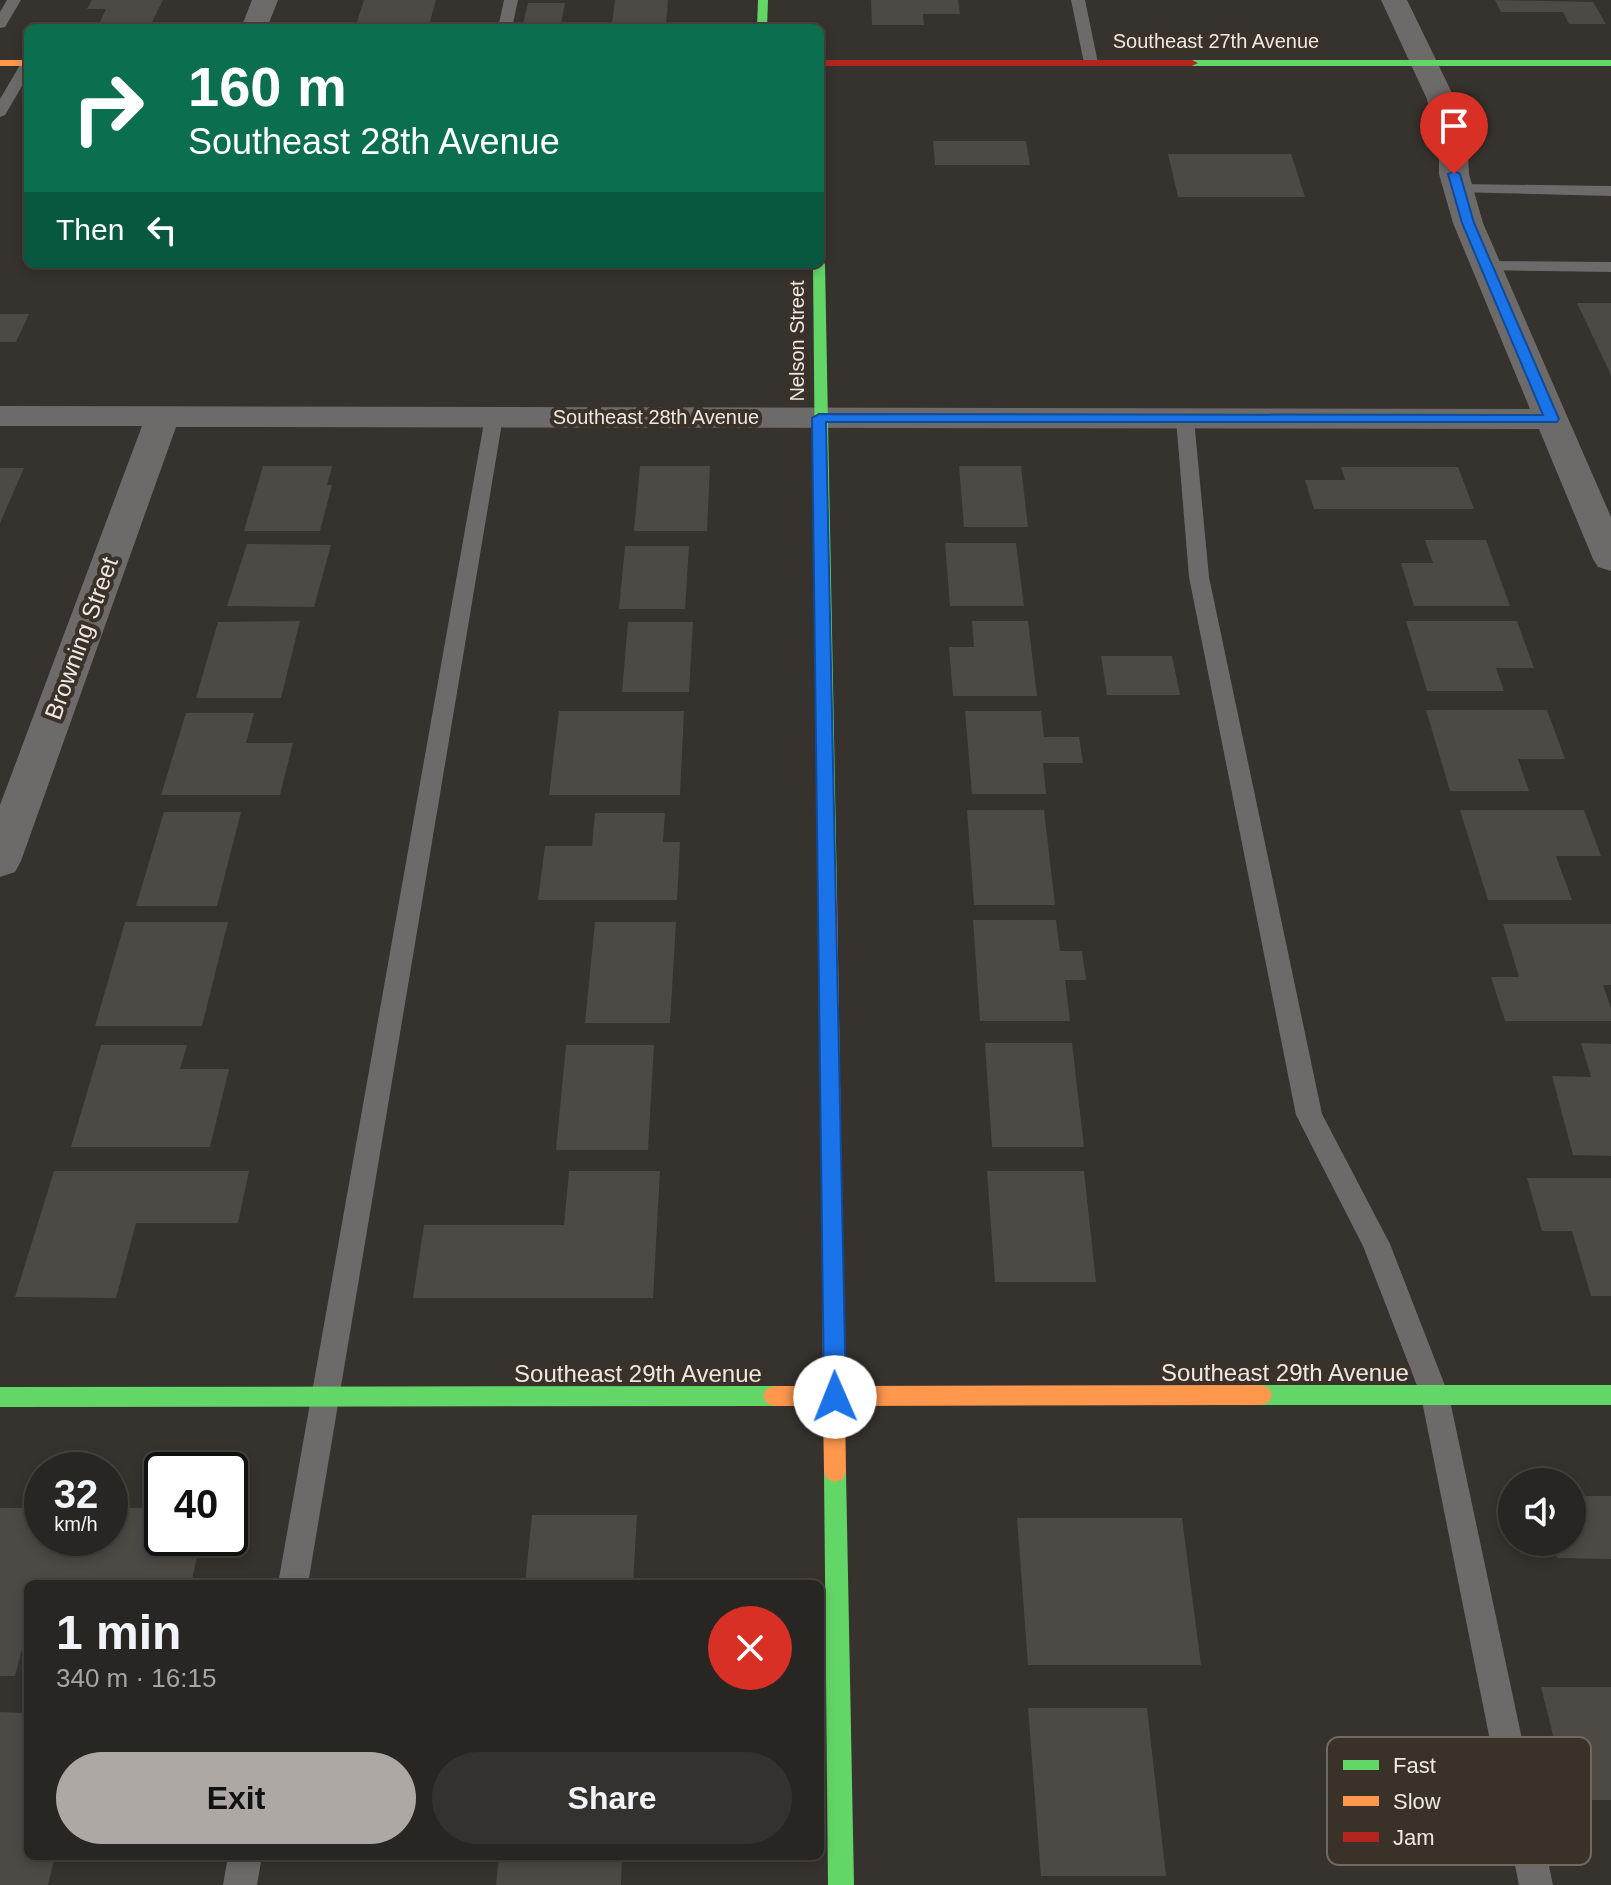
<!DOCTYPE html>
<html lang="en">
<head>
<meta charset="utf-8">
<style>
	body { margin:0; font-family:Helvetica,sans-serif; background:#34322f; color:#f1f3f6; height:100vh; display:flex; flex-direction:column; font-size:30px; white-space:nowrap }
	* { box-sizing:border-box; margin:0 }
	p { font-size:26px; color:#a5a5a5 }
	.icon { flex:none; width:44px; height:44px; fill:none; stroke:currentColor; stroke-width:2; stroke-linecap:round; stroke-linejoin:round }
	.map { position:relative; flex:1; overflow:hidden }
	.sheet { position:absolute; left:24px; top:1580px; width:800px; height:280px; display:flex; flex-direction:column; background:#282622; border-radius:12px; box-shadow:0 4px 12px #0003,0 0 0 2px #444340 }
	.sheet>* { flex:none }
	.banner { position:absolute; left:24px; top:24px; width:800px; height:244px; border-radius:12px; box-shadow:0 4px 12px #0003,0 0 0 2px #444340; background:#0b6e4f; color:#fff; overflow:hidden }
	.controls { position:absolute; left:1498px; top:1468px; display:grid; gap:16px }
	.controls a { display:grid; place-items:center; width:88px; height:88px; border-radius:50%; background:#282622; box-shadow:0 4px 12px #0003,0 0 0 2px #444340; font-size:40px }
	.speed { position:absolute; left:24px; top:1452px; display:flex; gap:16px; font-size:40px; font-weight:700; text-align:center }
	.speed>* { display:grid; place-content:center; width:104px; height:104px; border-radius:50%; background:#282622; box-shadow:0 4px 12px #0003,0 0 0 2px #444340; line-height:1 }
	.speed small { font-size:20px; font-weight:400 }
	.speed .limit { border:4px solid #111; border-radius:12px; background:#fff; color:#111 }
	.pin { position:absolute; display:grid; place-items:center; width:68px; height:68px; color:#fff; margin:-82px -34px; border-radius:50% 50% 50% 0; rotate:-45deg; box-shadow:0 0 8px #0007 }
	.pin .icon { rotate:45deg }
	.me { position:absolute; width:88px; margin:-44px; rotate:359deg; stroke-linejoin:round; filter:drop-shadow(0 0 6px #0008) }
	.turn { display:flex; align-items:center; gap:28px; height:168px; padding:0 32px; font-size:36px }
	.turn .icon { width:104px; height:104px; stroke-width:2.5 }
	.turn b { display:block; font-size:56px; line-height:68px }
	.then { display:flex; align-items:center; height:76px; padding:0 32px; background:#0003; gap:16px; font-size:30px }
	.round { display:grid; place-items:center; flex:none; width:84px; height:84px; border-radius:42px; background:#34322f }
	.head { display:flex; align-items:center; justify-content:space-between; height:136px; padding:0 32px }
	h1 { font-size:48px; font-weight:600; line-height:60px }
	.cta { display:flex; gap:16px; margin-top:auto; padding:16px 32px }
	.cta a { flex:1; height:92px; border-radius:48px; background:#ada8a3; color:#111; font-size:32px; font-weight:600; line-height:92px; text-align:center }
	.cta a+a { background:#34322f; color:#f1f3f6 }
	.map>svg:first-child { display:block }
</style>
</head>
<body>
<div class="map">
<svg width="1611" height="1885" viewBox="0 0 1611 1885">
	<rect width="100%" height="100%" fill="#36322d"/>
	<!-- building -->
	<path fill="#4d4945" d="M 92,0 L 163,0 L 152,22 L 100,22 L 106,9 L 87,9 Z
		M 364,0 L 436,0 L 429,25 L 356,25 Z
		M 615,0 L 668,0 L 666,24 L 612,24 Z
		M 871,0 L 958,0 L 960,14 L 923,14 L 924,25 L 872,25 Z
		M 1495,0 L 1593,2 L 1606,24 L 1569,24 L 1563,12 L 1501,12 Z
		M 528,3 L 565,3 L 561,24 L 523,24 Z
		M 933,141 L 1026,141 L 1030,165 L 935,165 Z
		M 1168,154 L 1291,154 L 1305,197 L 1178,197 Z
		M 1577,303 L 1611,303 L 1611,375 Z
		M 0,314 L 29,314 L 16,342 L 0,342 Z
		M 263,466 L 332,466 L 327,485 L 332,485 L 320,531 L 244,531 Z
		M 640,466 L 710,466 L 707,531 L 634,531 Z
		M 959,466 L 1021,466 L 1028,527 L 964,527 Z
		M 1341,467 L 1458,467 L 1474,509 L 1314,509 L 1305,480 L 1345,480 Z
		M 0,468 L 24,468 L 0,523 Z
		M 1425,540 L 1486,540 L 1510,606 L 1414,606 L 1401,563 L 1433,563 Z
		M 945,543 L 1016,543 L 1024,606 L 950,606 Z
		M 247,544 L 331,545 L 314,607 L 227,606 Z
		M 625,546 L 689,546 L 685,609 L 619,609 Z
		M 300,621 L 281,698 L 196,698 L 218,622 Z
		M 972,621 L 1028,621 L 1037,696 L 953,696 L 949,647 L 974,647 Z
		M 1406,621 L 1517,621 L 1534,668 L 1496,668 L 1504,691 L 1427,691 Z
		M 628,622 L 693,622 L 689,692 L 622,692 Z
		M 1101,656 L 1172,656 L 1180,695 L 1107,695 Z
		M 1426,710 L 1547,710 L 1565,759 L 1518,759 L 1529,791 L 1450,791 Z
		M 559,711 L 684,711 L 680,795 L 549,795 Z
		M 965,711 L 1041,711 L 1044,737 L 1079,737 L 1083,763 L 1043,763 L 1046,794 L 972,794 Z
		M 186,713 L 254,713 L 246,743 L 293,743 L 280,795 L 161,795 Z
		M 967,810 L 1044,810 L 1055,905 L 974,905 Z
		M 1460,810 L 1584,810 L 1601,856 L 1556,856 L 1572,900 L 1488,900 Z
		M 164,812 L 241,812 L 217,906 L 136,906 Z
		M 595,813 L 665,813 L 663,842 L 680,842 L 677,900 L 538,900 L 545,846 L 592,846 Z
		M 973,920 L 1056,920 L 1060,951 L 1082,951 L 1086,980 L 1065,980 L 1070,1021 L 980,1021 Z
		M 125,922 L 228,922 L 202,1026 L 95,1026 Z
		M 595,922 L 676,922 L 670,1023 L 585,1023 Z
		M 1503,924 L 1611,924 L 1611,985 L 1603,985 L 1611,1008 L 1611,1021 L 1505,1021 L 1491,977 L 1519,977 Z
		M 985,1043 L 1072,1043 L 1084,1147 L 992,1147 Z
		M 1581,1043 L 1611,1044 L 1611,1156 L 1573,1155 L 1552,1076 L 1591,1077 Z
		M 101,1045 L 187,1045 L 180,1069 L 229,1069 L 210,1147 L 71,1147 Z
		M 566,1045 L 654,1045 L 648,1150 L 556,1150 Z
		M 54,1171 L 249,1171 L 238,1223 L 136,1223 L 116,1298 L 15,1297 Z
		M 569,1171 L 660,1171 L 653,1298 L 413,1298 L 424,1225 L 564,1225 Z
		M 987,1171 L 1084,1171 L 1096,1282 L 995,1282 Z
		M 1527,1178 L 1611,1178 L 1611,1296 L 1591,1296 L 1572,1231 L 1542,1231 Z
		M 1572,1496 L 1611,1496 L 1611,1559 L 1557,1558 L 1553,1542 L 1572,1542 Z
		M 0,1508 L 42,1508 L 42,1538 L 110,1538 L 110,1508 L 162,1508 L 162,1538 L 201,1538 L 191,1584 L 28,1584 L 28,1626 L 15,1676 L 0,1676 Z
		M 532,1515 L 637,1515 L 633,1584 L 525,1584 Z
		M 1017,1518 L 1182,1518 L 1201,1665 L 1028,1665 Z
		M 1541,1687 L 1611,1687 L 1611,1800 L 1569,1800 Z
		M 1028,1708 L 1147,1708 L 1166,1876 L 1041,1876 Z
		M 0,1712 L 28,1713 L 28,1856 L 55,1856 L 48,1885 L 0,1885 Z
		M 499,1856 L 622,1856 L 621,1885 L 496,1885 Z"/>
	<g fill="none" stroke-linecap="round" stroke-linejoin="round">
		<!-- lane -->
		<path fill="#6d6b69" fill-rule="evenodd" d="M 7,0 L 21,0 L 5,27 L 0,28 L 0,12 Z
			M 504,0 L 518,0 L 512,28 L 498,28 Z
			M 1071,0 L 1085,0 L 1098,63 L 1096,66 L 1086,66 L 1084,63 Z
			M 28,59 L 28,76 L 5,115 L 0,117 L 0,99 L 23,60 Z
			M 1458,184 L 1611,186 L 1611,196 L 1452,192 L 1452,186 Z
			M 1487,261 L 1611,262 L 1611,272 L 1481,270 L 1479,266 Z
			M 494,411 L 503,417 L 308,1584 L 278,1584 L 485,417 Z
			M 1185,413 L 1194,419 L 1209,577 L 1322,1114 L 1390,1244 L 1449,1396 L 1553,1885 L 1519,1885 L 1421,1396 L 1363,1246 L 1296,1115 L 1189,577 L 1176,419 Z
			M 228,1856 L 262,1856 L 257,1885 L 223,1885 Z"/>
		<!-- street -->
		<path fill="#6d6b69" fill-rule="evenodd" d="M 252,0 L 278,0 L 267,28 L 241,28 Z
			M 1381,0 L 1407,0 L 1454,97 L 1467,138 L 1469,174 L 1483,223 L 1611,517 L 1611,571 L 1598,567 L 1593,559 L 1539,429 L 176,427 L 21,861 L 15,872 L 0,877 L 0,805 L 142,426 L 0,426 L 0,406 L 1530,409 L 1453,223 L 1439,174 L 1439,138 L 1426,97 Z"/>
		<!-- fast -->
		<path fill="#63d668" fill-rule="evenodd" d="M 758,0 L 768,0 L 767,28 L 757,28 Z
			M 1611,60 L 1611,66 L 1192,66 L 1186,63 L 1192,60 Z
			M 820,260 L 825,264 L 837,894 L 828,901 L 819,894 L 813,264 L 820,264 Z
			M 1261,1385 L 1611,1385 L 1611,1405 L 1261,1405 L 1253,1402 L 1250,1395 L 1253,1388 Z
			M 774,1386 L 782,1389 L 785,1396 L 782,1403 L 774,1406 L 0,1407 L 0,1387 Z
			M 835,1462 L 843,1465 L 846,1472 L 854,1885 L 828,1885 L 824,1472 L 827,1465 Z"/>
		<!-- slow -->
		<path fill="#ff974d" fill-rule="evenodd" d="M 0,60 L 28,60 L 28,66 L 0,66 Z
			M 828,887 L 837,894 L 845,1386 L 1261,1385 L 1269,1388 L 1272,1395 L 1269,1402 L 1261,1405 L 845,1406 L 846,1472 L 843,1479 L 835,1482 L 827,1479 L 824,1472 L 823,1406 L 774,1406 L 766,1403 L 763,1396 L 766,1389 L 774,1386 L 823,1386 L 819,894 Z"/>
		<!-- jam -->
		<path fill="#b3261e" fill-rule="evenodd" d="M 820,60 L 1192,60 L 1198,63 L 1192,66 L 820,66 Z"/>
	</g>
	<!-- route -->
	<path fill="#1a73e8" stroke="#114b97" stroke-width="2" d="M 1454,171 L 1460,174 L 1474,223 L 1559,419 L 1557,422 L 826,422 L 846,1397 L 843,1404 L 835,1407 L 827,1404 L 824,1397 L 812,418 L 819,414 L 1543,415 L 1462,223 L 1448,174 Z"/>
	<g text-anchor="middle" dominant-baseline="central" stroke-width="8" stroke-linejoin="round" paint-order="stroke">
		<!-- far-street labels -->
		<g font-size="20" fill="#ede8e2" stroke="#3a3229">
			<text x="1216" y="41">Southeast 27th Avenue</text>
			<text transform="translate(797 341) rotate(-90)">Nelson Street</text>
			<text x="656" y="417">Southeast 28th Avenue</text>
		</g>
		<!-- street labels -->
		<g font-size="24" fill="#ede8e2" stroke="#3a3229">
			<text transform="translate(81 638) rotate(-70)">Browning Street</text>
			<text x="1285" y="1372">Southeast 29th Avenue</text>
			<text x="638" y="1373">Southeast 29th Avenue</text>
		</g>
	</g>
	<!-- legend -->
	<rect x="1327" y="1737" width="264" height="128" rx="12" fill="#3a3229" stroke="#706960" stroke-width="2"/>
	<rect x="1343" y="1760" width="36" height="10" fill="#63d668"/>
	<rect x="1343" y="1796" width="36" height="10" fill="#ff974d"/>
	<rect x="1343" y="1832" width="36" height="10" fill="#b3261e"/>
	<g font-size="22" fill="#ede8e2">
		<text x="1393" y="1773">Fast</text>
		<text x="1393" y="1809">Slow</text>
		<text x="1393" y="1845">Jam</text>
	</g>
</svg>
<div class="controls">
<a><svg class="icon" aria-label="sound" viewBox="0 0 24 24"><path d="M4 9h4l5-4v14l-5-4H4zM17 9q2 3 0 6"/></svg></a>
</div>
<div class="speed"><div>32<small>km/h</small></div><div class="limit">40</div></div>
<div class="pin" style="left:1454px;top:174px;background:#d93025"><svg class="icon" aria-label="arrive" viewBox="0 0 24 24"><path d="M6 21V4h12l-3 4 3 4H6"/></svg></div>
<svg class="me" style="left:835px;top:1397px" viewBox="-20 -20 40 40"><circle r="19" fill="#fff"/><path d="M0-13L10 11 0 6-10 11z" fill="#1a73e8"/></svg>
<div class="banner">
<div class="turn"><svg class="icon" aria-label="right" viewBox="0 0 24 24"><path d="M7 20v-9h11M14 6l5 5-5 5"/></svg><div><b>160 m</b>Southeast 28th Avenue</div></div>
<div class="then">Then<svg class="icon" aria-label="left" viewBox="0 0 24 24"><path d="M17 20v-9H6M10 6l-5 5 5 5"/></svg></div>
</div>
<section class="sheet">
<div class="head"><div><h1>1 min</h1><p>340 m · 16:15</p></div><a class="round" style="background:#d93025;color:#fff"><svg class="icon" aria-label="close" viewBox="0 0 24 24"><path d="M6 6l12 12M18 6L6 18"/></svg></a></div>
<div class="cta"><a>Exit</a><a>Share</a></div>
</section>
</div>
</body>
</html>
